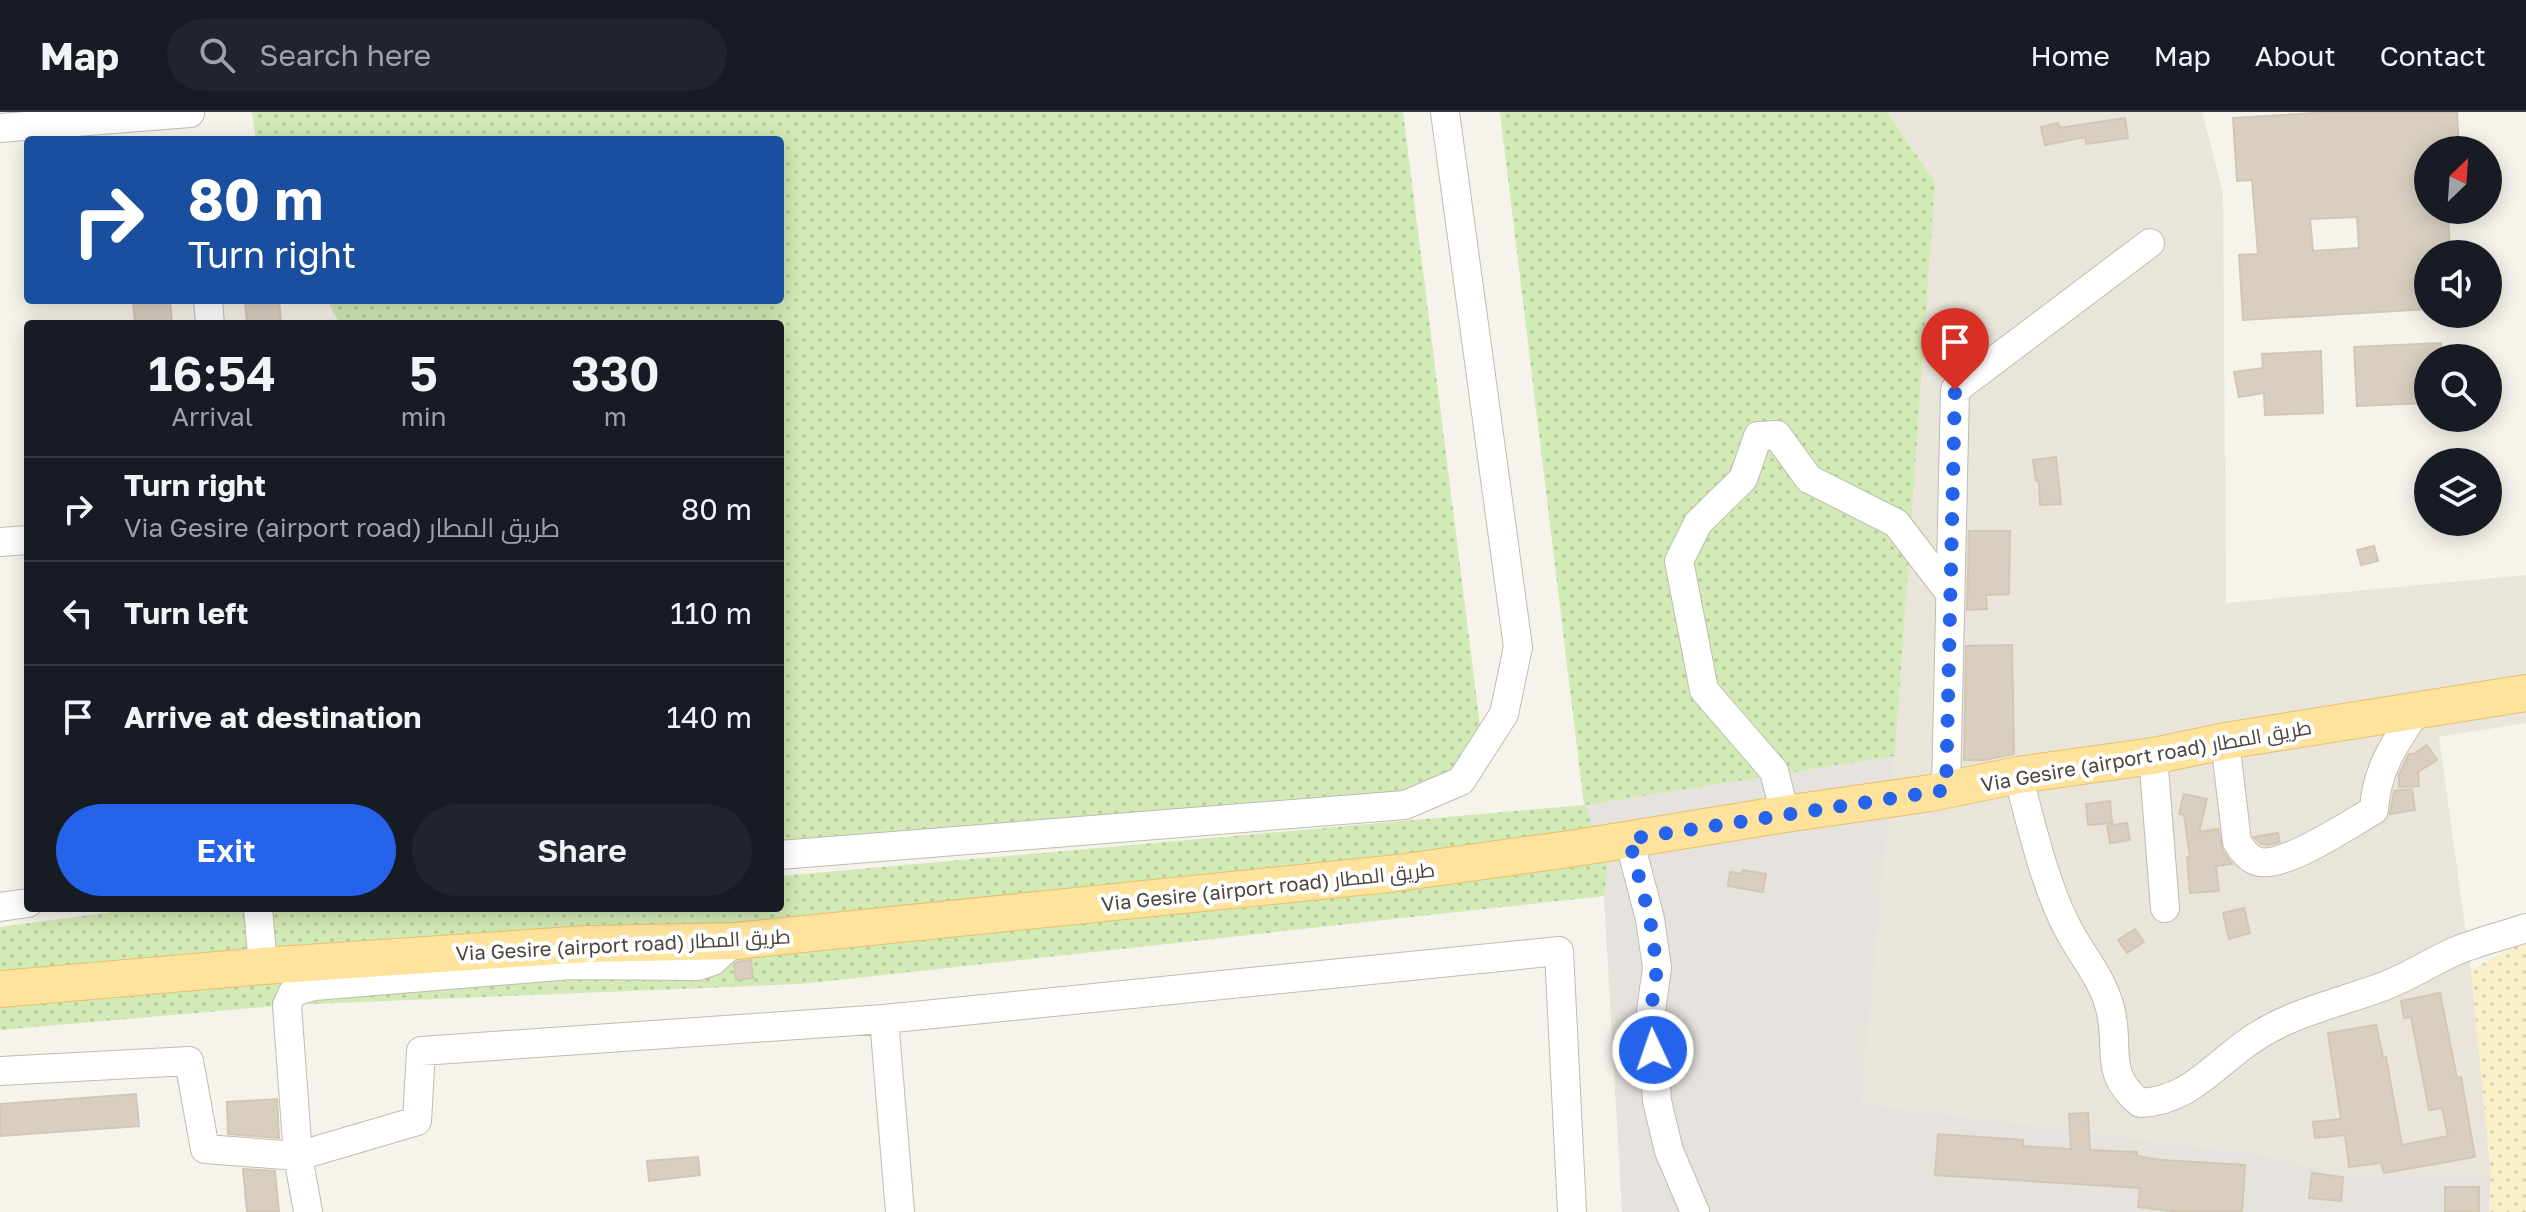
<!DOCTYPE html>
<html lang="en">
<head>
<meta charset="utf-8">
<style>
	body { margin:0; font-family:"Golos Text",Cairo,sans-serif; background:#20242c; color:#f1f3f6; height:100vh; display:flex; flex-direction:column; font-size:30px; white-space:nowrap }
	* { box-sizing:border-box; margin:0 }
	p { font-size:26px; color:#9ea1a6 }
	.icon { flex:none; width:44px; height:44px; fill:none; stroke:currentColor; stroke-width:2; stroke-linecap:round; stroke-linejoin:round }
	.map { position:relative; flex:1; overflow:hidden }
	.panel { position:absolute; left:24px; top:208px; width:760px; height:592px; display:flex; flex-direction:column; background:#171b24; border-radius:8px; box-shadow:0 4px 20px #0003 }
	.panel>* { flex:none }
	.top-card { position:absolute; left:24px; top:24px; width:760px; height:168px; border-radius:8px; box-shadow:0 4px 20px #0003; background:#1a4fa0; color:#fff; overflow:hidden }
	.needle { width:52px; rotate:25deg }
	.tools { position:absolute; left:2414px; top:24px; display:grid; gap:16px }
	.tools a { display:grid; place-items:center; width:88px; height:88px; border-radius:50%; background:#171b24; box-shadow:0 4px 20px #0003; font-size:40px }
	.pin { position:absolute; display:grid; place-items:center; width:68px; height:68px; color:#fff; margin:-82px -34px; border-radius:50% 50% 50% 0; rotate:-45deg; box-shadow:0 0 8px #0007 }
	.pin .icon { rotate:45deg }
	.me { position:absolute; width:88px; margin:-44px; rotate:357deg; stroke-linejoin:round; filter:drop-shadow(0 0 6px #0008) }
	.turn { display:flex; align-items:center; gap:28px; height:168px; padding:0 32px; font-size:36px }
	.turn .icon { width:104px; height:104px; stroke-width:2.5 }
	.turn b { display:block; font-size:56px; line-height:68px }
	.eta { display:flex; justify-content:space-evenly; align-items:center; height:136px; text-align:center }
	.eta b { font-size:48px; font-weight:600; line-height:56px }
	.primary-button { display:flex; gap:16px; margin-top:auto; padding:16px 32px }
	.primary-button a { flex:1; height:92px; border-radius:48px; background:#2563eb; color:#fff; font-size:32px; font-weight:600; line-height:92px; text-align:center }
	.primary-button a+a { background:#20242c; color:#f1f3f6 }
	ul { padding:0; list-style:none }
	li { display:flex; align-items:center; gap:24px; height:104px; padding:0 32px; border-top:2px solid #363941 }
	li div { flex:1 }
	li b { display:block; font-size:30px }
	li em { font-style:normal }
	header { display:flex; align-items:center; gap:48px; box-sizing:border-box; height:112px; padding:0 40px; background:#171b24; border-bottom:2px solid #363941 }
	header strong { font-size:38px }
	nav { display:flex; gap:44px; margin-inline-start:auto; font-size:28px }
	.search { width:560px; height:72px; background:#20242c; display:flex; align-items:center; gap:20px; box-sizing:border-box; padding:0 28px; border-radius:44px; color:#9ea1a6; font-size:30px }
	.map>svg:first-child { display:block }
</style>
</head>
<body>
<header>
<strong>Map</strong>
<div class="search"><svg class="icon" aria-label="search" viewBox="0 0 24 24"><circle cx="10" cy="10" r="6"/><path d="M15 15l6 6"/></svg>Search here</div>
<nav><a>Home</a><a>Map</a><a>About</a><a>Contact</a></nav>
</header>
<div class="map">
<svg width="2526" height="1100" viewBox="0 0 2526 1100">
	<defs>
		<pattern id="grass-dots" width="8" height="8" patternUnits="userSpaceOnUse" patternTransform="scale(2)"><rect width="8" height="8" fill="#d2eab5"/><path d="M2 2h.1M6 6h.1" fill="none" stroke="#b6ca9c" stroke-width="1.8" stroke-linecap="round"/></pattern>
		<pattern id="sand-dots" width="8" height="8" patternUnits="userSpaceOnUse" patternTransform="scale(2)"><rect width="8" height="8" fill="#f9efc9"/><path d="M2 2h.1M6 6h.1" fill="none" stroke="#d7cead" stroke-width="1.8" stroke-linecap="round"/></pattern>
	</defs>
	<rect width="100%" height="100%" fill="#f6f3ec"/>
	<!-- residential -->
	<path fill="#eae5da" d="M 1887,0 L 2202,0 L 2223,81 L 2226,491 L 2526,463 L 2526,611 L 2439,625 L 2471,858 L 2491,1063 L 2343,1062 L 2268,1043 L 1862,991 L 1895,644 L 1935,70 Z"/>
	<!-- industrial -->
	<path fill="#e6e2dd" d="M 1895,644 L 1862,991 L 2268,1043 L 2343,1062 L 2491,1063 L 2489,1100 L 1622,1100 L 1604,785 L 1608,755 L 1584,693 Z"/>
	<!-- grass -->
	<path fill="url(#grass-dots)" d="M 252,0 L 1403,0 L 1484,645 L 1392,696 L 780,739 L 780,212 L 340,212 L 327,188 L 780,188 L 780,28 L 256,28 Z
		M 1500,0 L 1887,0 L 1935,70 L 1895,644 L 1585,693 L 1608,755 L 1604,784 L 801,872 L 287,893 L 0,918 L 0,815 L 142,796 L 780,796 L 780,764 L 1584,693 Z"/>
	<!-- sand -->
	<path fill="url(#sand-dots)" d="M 2523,830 L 2526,831 L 2526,1100 L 2489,1100 L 2491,1063 L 2471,858 Z"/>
	<!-- building -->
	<path fill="#d8cfc1" stroke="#d3c7b4" stroke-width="2" fill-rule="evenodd" d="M 2332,0 L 2457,0 L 2459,38 L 2428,38 L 2428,98 L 2448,98 L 2450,142 L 2428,142 L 2428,197 L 2243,208 L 2239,143 L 2258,142 L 2252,68 L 2237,69 L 2233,6 ZM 2357,105 L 2359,136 L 2313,139 L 2310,107 Z
		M 2125,6 L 2128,26 L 2086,32 L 2085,25 L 2045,33 L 2041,15 L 2058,11 L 2060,16 Z
		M 133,188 L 170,188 L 172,212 L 135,212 Z
		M 245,188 L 279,188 L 281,212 L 247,212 Z
		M 2441,231 L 2442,246 L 2428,246 L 2428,291 L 2357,294 L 2354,235 Z
		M 2321,239 L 2323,301 L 2265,303 L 2264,281 L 2239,285 L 2234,260 L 2263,256 L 2262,242 Z
		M 2056,345 L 2061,392 L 2040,393 L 2039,369 L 2036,369 L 2033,348 Z
		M 1969,419 L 2010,419 L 2009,482 L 1986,483 L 1987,497 L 1967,498 Z
		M 2374,434 L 2378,449 L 2361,453 L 2357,438 Z
		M 2012,533 L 2014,642 L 1984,648 L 1964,648 L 1966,534 Z
		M 2427,633 L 2437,648 L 2418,660 L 2419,674 L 2399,675 L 2399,663 L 2409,642 L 2414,642 Z
		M 2412,677 L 2415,698 L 2390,702 L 2394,679 Z
		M 2184,682 L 2207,687 L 2199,720 L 2218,717 L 2223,739 L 2232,752 L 2216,754 L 2219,779 L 2190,781 L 2187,745 L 2190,745 L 2184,703 L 2179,702 Z
		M 2110,689 L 2112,711 L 2088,713 L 2086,692 Z
		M 2127,711 L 2130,728 L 2110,731 L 2107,714 Z
		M 2278,721 L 2280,730 L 2269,733 L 2261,732 L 2254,725 Z
		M 1743,758 L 1766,762 L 1763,780 L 1728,774 L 1730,760 L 1742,762 Z
		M 2244,796 L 2250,821 L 2229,827 L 2223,801 Z
		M 2135,817 L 2144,830 L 2127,841 L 2118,828 Z
		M 751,848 L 753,866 L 736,868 L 734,853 L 737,850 Z
		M 2440,881 L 2457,966 L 2461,965 L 2475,1045 L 2384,1061 L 2381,1051 L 2349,1055 L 2345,1023 L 2315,1026 L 2313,1010 L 2341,1007 L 2328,921 L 2376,913 L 2383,945 L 2386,945 L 2402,1033 L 2448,1024 L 2442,996 L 2429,998 L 2411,905 L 2404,906 L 2401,889 Z
		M 136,982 L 139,1014 L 0,1024 L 0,992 Z
		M 277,987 L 279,1026 L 228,1022 L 227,990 Z
		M 2088,1001 L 2090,1038 L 2137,1040 L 2137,1044 L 2161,1048 L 2245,1053 L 2242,1100 L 2182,1100 L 2138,1095 L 2140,1076 L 1935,1063 L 1938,1022 L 2023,1028 L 2023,1034 L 2071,1037 L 2069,1002 Z
		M 698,1045 L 700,1063 L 649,1069 L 647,1049 Z
		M 243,1057 L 275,1059 L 279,1100 L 247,1100 Z
		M 2312,1061 L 2343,1065 L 2341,1089 L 2309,1086 Z
		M 2445,1075 L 2479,1075 L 2479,1100 L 2445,1100 Z"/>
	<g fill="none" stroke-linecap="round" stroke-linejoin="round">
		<defs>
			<path id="minor" d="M 0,16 L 190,1
				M 208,188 L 210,212
				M 0,430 L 28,428
				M 2225,629 L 2237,730 C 2243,739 2249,748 2260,750 C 2286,755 2350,712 2374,698 C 2376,658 2395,631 2417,598
				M 2153,644 L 2165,796
				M 2018,663 C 2031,711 2044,771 2067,815 C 2081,843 2102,865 2110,896 C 2121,937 2102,960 2140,991 C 2186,989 2209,959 2244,933 C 2285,902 2332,893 2379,876 C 2406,867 2430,850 2456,839 C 2479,829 2503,824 2526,816
				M 1946,678 L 1955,278 L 2150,131
				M 1785,702 L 1774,659 L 1704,578 L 1679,449 L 1698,411 L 1743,367 L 1758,324 L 1777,323 L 1809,367 L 1896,411 L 1949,480
				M 1629,727 L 1650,807 L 1657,856 L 1651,899 L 1657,989 L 1669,1039 L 1695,1100
				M 780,743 L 1405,693 L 1461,669 L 1504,602 L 1518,535 L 1445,0
				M 0,795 L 28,791
				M 258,796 L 263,854
				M 884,907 L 900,1100
				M 0,959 L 189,949 L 205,1037 L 298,1044 L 417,1009 L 421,939 L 884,907 L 1559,839 L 1572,1100
				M 308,1100 L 298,1044 L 287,893 L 293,880 L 314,874 L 571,853 L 698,854 L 713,849 L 735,829"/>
			<path id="major" d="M 0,877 L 263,854 L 587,832 L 735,829 L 1398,761 L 1576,736 L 1785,702 L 1931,681 L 2018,663 L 2153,644 L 2225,629 L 2526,581"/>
		</defs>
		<!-- minor casing -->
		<use href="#minor" stroke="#c2bbae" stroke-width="30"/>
		<!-- major casing -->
		<use href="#major" stroke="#e6c16a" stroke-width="38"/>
		<!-- minor -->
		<use href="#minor" stroke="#fff" stroke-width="28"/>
		<!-- major -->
		<use href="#major" stroke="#ffe39c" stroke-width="36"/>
	</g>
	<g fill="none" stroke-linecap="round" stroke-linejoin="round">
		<!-- route -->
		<path stroke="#2563eb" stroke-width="14" stroke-dasharray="0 25.2" d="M 1653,938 L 1651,899 L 1657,856 L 1650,807 L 1629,727 L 1946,678 L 1955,278"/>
	</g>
	<g text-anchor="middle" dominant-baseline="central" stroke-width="8" stroke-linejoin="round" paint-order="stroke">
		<!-- street labels -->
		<g font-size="20" fill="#4b4439" stroke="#fff">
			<text transform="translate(2146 643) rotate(-10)">Via Gesire (airport road) طريق المطار</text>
			<text transform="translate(1268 774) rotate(-6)">Via Gesire (airport road) طريق المطار</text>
			<text transform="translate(623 832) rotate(-3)">Via Gesire (airport road) طريق المطار</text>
		</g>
	</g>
</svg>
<div class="tools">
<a><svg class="needle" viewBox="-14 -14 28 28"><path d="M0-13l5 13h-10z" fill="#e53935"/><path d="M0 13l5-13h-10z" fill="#9ea1a6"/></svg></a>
<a><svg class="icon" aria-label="sound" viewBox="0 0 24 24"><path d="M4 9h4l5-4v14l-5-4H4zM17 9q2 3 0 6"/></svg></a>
<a><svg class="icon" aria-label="search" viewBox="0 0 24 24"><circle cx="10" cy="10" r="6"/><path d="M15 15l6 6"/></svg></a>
<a><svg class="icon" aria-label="layers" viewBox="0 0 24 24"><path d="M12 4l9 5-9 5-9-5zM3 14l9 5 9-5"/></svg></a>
</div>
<div class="pin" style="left:1955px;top:278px;background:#d93025"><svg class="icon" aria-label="arrive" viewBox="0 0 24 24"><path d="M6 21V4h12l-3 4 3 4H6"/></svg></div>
<svg class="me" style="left:1653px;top:938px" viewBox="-20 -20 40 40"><circle r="17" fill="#2563eb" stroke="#fff" stroke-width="3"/><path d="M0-11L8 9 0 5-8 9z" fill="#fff"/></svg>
<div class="top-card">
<div class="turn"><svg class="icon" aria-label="right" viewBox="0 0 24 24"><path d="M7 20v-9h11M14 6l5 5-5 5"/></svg><div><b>80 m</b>Turn right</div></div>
</div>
<section class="panel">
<div class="eta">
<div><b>16:54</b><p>Arrival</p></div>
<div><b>5</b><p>min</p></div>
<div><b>330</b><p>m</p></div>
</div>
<ul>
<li><svg class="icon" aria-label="right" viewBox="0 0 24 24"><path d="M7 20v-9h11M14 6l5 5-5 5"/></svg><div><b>Turn right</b><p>Via Gesire (airport road) طريق المطار</p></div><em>80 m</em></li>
<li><svg class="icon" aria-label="left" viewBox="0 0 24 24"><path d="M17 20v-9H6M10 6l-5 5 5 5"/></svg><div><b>Turn left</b></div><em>110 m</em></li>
<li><svg class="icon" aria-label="arrive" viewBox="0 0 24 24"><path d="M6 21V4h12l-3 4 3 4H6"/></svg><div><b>Arrive at destination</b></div><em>140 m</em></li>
</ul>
<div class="primary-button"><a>Exit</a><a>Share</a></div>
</section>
</div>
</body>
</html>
